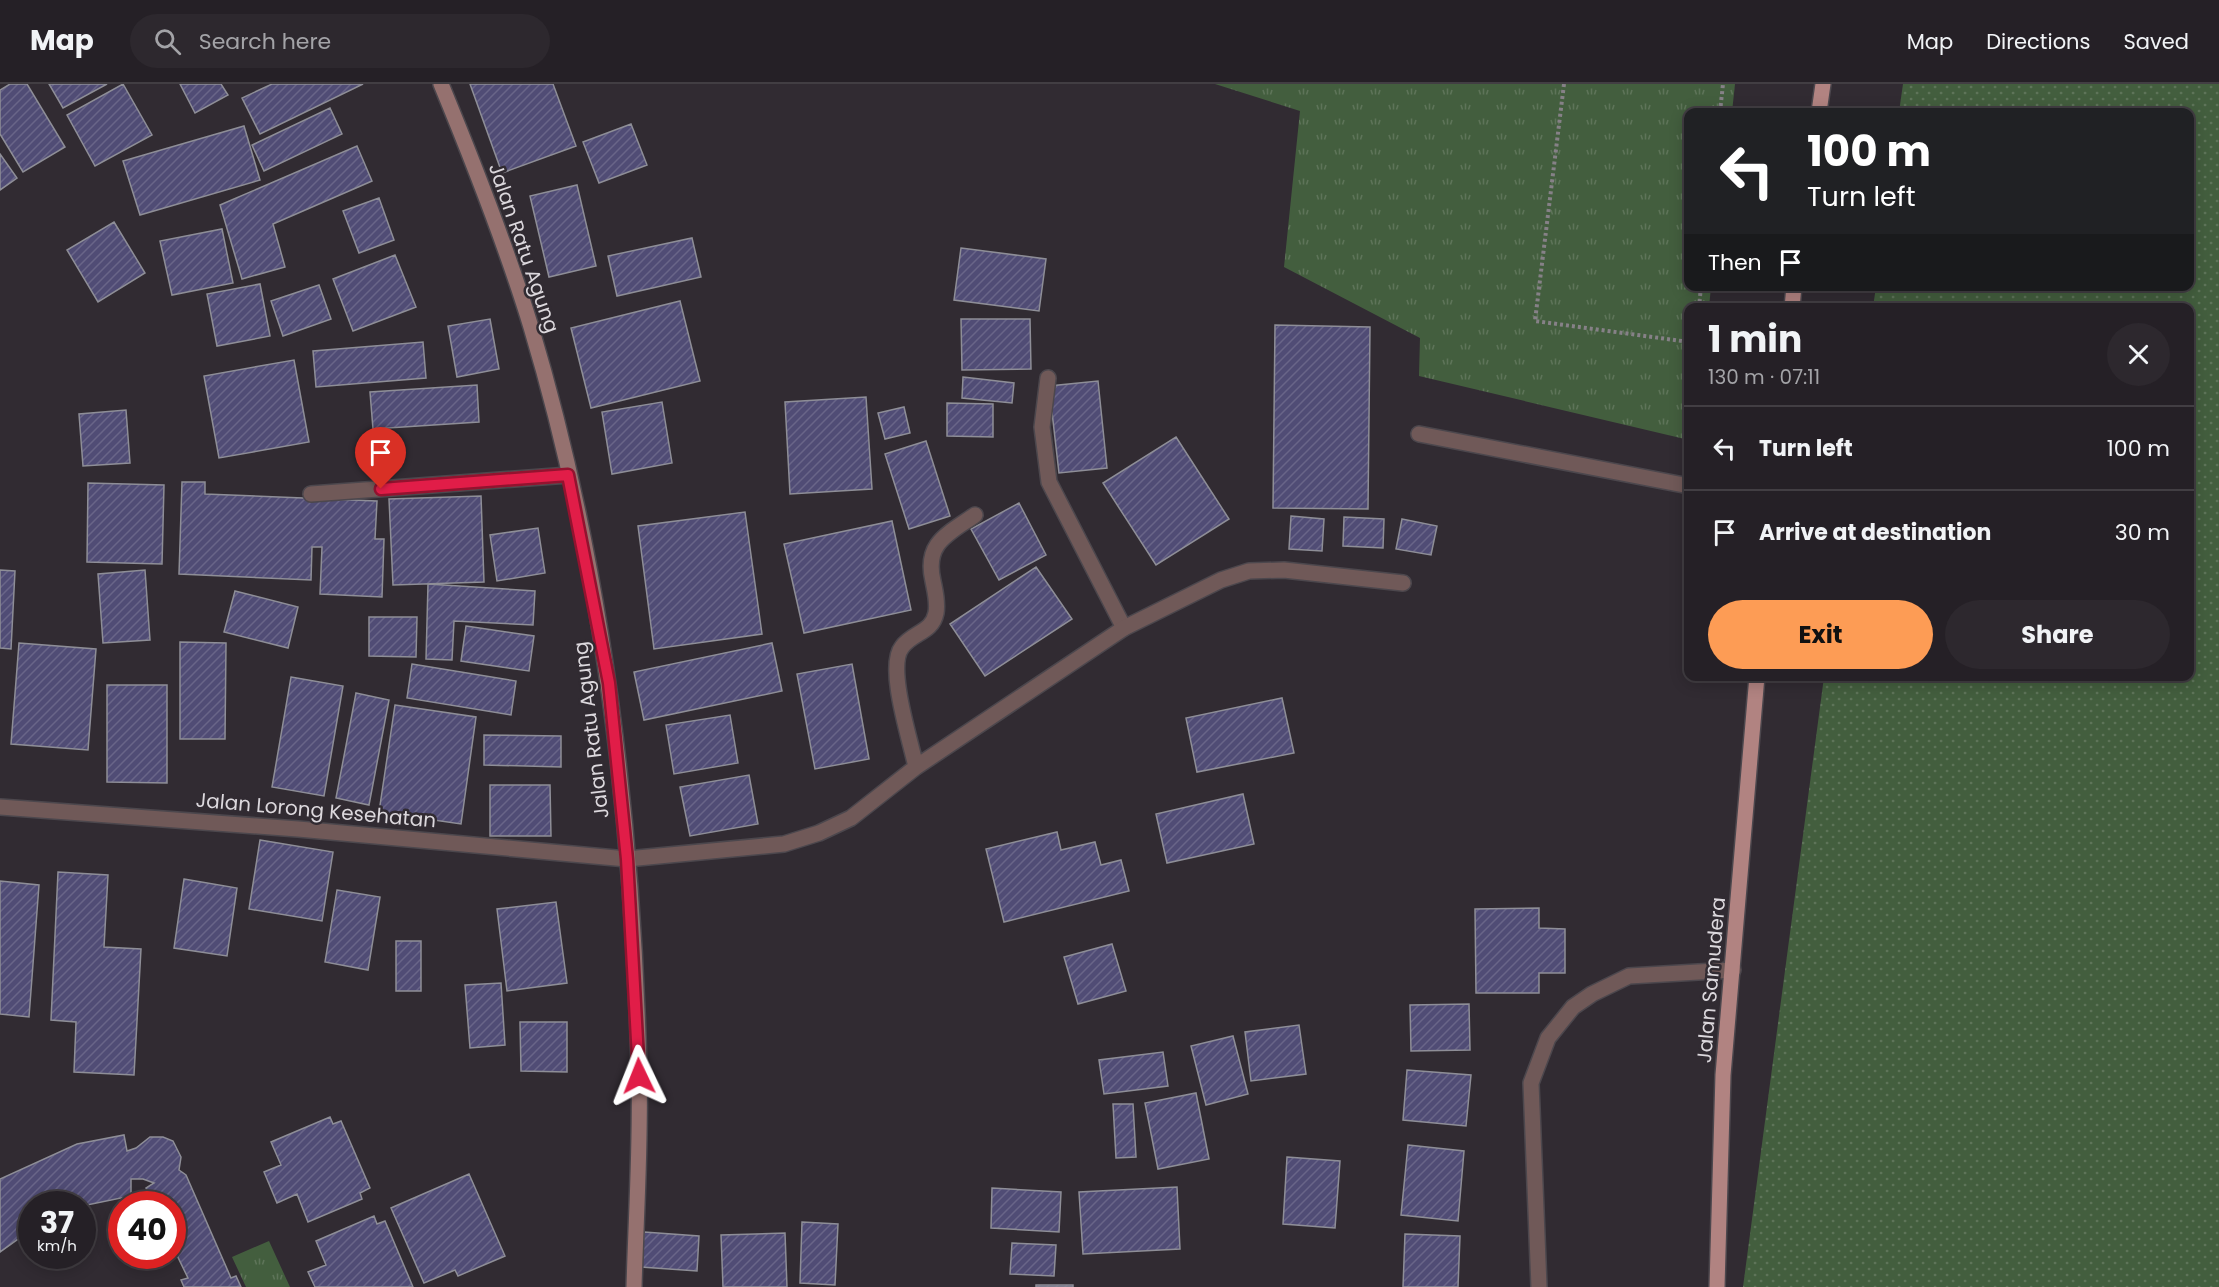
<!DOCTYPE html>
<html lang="en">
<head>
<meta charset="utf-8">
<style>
	body { margin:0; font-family:Poppins,sans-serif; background:#2d282e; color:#f1f3f6; height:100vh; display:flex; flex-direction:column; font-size:22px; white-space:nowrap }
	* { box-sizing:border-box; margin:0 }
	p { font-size:20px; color:#a3a3a7 }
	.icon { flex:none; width:33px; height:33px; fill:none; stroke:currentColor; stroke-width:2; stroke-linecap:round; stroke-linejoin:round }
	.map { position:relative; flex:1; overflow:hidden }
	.details { position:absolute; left:1684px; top:219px; width:510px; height:378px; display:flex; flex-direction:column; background:#252026; border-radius:12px; box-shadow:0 3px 15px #0003,0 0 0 2px #423e43 }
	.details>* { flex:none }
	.banner { position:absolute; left:1684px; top:24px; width:510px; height:183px; border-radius:12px; box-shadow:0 3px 15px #0003,0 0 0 2px #423e43; background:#202124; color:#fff; overflow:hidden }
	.speed { position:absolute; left:18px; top:1107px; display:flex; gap:12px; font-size:30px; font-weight:700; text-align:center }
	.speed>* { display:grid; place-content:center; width:78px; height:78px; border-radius:50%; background:#252026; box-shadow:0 3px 15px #0003,0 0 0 2px #423e43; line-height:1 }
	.speed small { font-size:15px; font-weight:400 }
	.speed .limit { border:9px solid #d22; background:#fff; color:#111 }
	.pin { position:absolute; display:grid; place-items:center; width:51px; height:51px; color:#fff; margin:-62px -26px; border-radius:50% 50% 50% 0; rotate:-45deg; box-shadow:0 0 6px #0007 }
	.pin .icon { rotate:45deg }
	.me { position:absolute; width:66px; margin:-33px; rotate:358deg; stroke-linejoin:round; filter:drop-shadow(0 0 4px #0008) }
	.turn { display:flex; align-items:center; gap:21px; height:126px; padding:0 24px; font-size:27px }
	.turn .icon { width:78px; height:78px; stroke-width:2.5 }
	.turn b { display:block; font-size:42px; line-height:51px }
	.then { display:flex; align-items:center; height:57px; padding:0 24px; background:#0003; gap:12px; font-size:22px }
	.round { display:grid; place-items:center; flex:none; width:63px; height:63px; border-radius:32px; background:#2d282e }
	.headline { display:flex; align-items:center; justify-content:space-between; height:102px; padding:0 24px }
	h1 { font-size:36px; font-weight:700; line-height:45px }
	.cta { display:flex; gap:12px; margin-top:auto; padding:12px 24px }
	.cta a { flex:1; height:69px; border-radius:36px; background:#fd9c55; color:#111; font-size:24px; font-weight:700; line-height:69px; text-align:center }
	.cta a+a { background:#2d282e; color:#f1f3f6 }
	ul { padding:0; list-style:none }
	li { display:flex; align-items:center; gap:18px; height:84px; padding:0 24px; border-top:2px solid #423e43 }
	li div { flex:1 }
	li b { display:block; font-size:22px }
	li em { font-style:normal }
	header { display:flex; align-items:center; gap:36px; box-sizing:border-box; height:84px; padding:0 30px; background:#252026; border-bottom:2px solid #423e43 }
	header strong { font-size:28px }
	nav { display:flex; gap:33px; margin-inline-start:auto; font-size:21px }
	.search { width:420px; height:54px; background:#2d282e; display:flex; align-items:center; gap:15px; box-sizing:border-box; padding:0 21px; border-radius:33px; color:#a3a3a7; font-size:22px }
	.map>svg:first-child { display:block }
</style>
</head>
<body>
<header>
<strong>Map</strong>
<div class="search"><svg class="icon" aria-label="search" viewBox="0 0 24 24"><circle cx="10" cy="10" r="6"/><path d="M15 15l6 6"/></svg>Search here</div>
<nav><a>Map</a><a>Directions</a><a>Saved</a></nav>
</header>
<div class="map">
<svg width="2219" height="1203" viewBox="0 0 2219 1203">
	<defs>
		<pattern id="grass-tufts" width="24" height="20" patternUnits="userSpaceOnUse" patternTransform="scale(1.5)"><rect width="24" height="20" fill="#435e3e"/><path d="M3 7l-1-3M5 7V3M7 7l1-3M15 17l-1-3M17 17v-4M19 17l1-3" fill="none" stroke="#5e7459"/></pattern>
		<pattern id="park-dots" width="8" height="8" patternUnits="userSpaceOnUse" patternTransform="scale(1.5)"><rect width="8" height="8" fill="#435e3e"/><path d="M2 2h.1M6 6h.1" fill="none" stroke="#5e7459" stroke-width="1.8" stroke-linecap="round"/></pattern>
		<pattern id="building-hatch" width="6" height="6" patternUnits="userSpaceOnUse" patternTransform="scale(1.5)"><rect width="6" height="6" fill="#504c75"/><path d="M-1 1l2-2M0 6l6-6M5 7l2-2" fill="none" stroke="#696588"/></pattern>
	</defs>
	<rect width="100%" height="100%" fill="#312b32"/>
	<!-- grass -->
	<path fill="url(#grass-tufts)" d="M 1215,0 L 1735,0 L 1732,28 L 1689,28 L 1689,202 L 1711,203 L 1709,223 L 1689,224 L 1689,356 L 1419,292 L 1420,254 L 1284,183 L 1300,27 Z
		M 269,1157 L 290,1203 L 246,1203 L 232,1173 Z"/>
	<!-- park -->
	<path fill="url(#park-dots)" d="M 1903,0 L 2219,0 L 2219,1203 L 1743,1203 L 1824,593 L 2190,592 L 2190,224 L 1873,223 L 1876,203 L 2190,202 L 2190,28 L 1899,28 Z"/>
	<!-- building -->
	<path fill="url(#building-hatch)" stroke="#8e8e97" stroke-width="1.5" d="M 10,0 L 27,0 L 65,63 L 23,88 L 0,50 L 0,6 Z
		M 49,0 L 107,0 L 63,24 Z
		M 123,0 L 152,51 L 95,82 L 67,31 Z
		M 180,0 L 221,0 L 228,11 L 195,29 Z
		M 272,0 L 363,0 L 260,50 L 242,14 Z
		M 470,0 L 553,0 L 576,62 L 502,89 Z
		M 330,24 L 342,50 L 264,87 L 252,61 Z
		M 631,40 L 647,81 L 599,99 L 583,58 Z
		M 244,42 L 260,96 L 140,131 L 123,77 Z
		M 357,62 L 372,97 L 273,140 L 285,183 L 242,195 L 220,121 Z
		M 0,70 L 17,94 L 0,106 Z
		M 577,101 L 596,182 L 549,193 L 530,112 Z
		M 379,114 L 394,156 L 359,169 L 343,127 Z
		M 114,138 L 145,189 L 98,218 L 67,166 Z
		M 222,145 L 233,199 L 172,211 L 160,157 Z
		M 692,154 L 701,193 L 617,212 L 608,172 Z
		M 961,164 L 1046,175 L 1039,227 L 954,216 Z
		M 395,171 L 416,223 L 353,247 L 333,195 Z
		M 260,200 L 270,252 L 217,262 L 207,210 Z
		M 319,201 L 331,235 L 283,252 L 271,217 Z
		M 680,217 L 700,297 L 591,324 L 571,244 Z
		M 490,235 L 499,285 L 457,293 L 448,242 Z
		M 961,235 L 1030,235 L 1031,285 L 962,286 Z
		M 1275,241 L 1370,243 L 1368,425 L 1273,424 Z
		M 423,258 L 426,294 L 316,303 L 313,267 Z
		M 294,276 L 309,358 L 219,374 L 204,292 Z
		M 963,293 L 1014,299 L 1012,319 L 962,314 Z
		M 1098,297 L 1107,384 L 1059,389 L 1049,302 Z
		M 477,301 L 479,338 L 373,345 L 370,308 Z
		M 866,313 L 872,405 L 790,410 L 785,318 Z
		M 662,318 L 672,379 L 612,390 L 602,328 Z
		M 947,319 L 993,320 L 993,353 L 947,352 Z
		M 904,323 L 910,349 L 885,355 L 878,329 Z
		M 126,326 L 130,379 L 83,382 L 79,330 Z
		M 1176,353 L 1229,435 L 1156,481 L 1103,399 Z
		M 926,357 L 950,432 L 909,445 L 885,370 Z
		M 182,398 L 205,398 L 205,410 L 377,417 L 375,455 L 384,455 L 382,513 L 320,510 L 322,463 L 312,463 L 311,496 L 179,490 Z
		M 88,399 L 164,401 L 162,480 L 87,478 Z
		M 481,412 L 484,498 L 393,501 L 389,415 Z
		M 1019,419 L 1046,471 L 999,496 L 971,445 Z
		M 745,428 L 762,550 L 654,565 L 638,442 Z
		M 1291,432 L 1324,435 L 1322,467 L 1289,465 Z
		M 1344,433 L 1384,435 L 1383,464 L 1343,462 Z
		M 1402,435 L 1437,442 L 1431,471 L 1396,465 Z
		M 892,437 L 911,526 L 804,549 L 784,460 Z
		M 538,444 L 545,489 L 497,497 L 490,451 Z
		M 1036,483 L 1072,535 L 985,592 L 950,540 Z
		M 0,486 L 15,487 L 11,565 L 0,564 Z
		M 145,486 L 150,556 L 103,559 L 98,490 Z
		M 428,500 L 535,507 L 533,541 L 454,537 L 452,576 L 426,575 Z
		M 235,507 L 298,523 L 288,564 L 224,548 Z
		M 369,533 L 417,533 L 416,573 L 369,572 Z
		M 466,542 L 534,552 L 529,587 L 461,577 Z
		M 180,558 L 226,559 L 225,655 L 180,655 Z
		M 19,559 L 96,565 L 88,666 L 11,660 Z
		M 772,559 L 782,607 L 644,636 L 634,588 Z
		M 412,580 L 516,597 L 511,631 L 407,614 Z
		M 852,580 L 869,675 L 815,685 L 797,590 Z
		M 291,593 L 343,602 L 324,712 L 272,703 Z
		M 107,601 L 167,601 L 167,699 L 107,698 Z
		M 356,609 L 389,616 L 369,721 L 336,714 Z
		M 1282,614 L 1294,669 L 1197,688 L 1186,634 Z
		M 395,621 L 476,633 L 461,740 L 379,728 Z
		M 730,631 L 738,679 L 674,690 L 666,641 Z
		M 484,651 L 561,652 L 561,683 L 484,681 Z
		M 749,691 L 758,740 L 690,752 L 680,703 Z
		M 490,701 L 550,701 L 551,752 L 490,752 Z
		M 1243,710 L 1254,760 L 1167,779 L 1156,730 Z
		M 1057,748 L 1061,766 L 1095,758 L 1101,781 L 1121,776 L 1129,807 L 1004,838 L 986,765 Z
		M 260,756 L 333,768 L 322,837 L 249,825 Z
		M 58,788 L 108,791 L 104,863 L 141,865 L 134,991 L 74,988 L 76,938 L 51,936 Z
		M 184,795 L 237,804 L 227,872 L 174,864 Z
		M 0,797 L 39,801 L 29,933 L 0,930 Z
		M 337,806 L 380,813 L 368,886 L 325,878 Z
		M 556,818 L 567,899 L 507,907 L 497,825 Z
		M 1539,824 L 1539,844 L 1565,845 L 1565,889 L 1539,889 L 1539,909 L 1476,909 L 1475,825 Z
		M 396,857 L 421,857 L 421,907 L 396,907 Z
		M 1112,860 L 1126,907 L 1078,920 L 1064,873 Z
		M 501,899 L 505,961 L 470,964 L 465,901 Z
		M 1469,920 L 1470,966 L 1411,967 L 1410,921 Z
		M 520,938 L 567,938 L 567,988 L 521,987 Z
		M 1299,941 L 1306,990 L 1251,997 L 1245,948 Z
		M 1233,952 L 1248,1010 L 1206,1021 L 1191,962 Z
		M 1163,968 L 1168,1002 L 1104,1010 L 1099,976 Z
		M 1407,986 L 1471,991 L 1466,1042 L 1403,1036 Z
		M 1196,1009 L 1209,1075 L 1158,1085 L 1145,1019 Z
		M 1113,1020 L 1133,1020 L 1136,1073 L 1116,1074 Z
		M 330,1033 L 333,1040 L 341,1037 L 370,1104 L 360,1109 L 362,1115 L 308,1138 L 297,1110 L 277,1119 L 264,1088 L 281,1081 L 271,1058 Z
		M 124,1051 L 127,1067 L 136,1064 L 150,1053 L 163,1053 L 173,1057 L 181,1073 L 179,1086 L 186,1091 L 231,1194 L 236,1192 L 241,1203 L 184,1203 L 181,1196 L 188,1194 L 172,1161 L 172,1120 L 154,1120 L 146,1104 L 154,1099 L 143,1095 L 131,1095 L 131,1112 L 82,1122 L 32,1120 L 32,1145 L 0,1168 L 0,1095 L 77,1060 Z
		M 1408,1061 L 1464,1067 L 1458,1137 L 1401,1131 Z
		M 1287,1073 L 1340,1077 L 1335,1144 L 1283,1140 Z
		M 469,1090 L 505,1172 L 458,1192 L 455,1186 L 424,1199 L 391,1124 Z
		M 1177,1103 L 1180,1165 L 1083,1170 L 1079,1108 Z
		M 992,1104 L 1061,1108 L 1059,1148 L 991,1144 Z
		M 374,1132 L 377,1140 L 385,1137 L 413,1203 L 315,1203 L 308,1188 L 326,1181 L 316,1157 Z
		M 802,1138 L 838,1140 L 835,1201 L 800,1199 Z
		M 644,1148 L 699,1152 L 697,1187 L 641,1183 Z
		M 785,1149 L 787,1203 L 723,1203 L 721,1151 Z
		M 1405,1150 L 1460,1152 L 1458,1203 L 1403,1203 Z
		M 1012,1159 L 1056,1161 L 1054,1192 L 1010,1190 Z
		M 1036,1201 L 1073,1201 L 1073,1203 L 1036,1203 Z"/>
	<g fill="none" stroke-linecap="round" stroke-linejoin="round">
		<defs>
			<path id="lane" d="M 1048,294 L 1042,343 L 1049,398 L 1124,544
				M 1419,350 L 1689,402"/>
			<path id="street" d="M 311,410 L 569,391
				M 916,683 C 911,658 886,583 902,563 C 913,548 932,549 936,529 C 938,518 935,507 933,497 C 924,459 948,450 975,431
				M 0,723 L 298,745 L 627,775 L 784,760 L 819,749 L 851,734 L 916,683 L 1124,544 L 1221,496 L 1249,487 L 1284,486 L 1403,499
				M 1539,1203 L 1531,999 L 1548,954 L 1573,923 L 1592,910 L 1629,892 L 1733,886"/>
			<path id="secondary" d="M 441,0 C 474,80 506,161 531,243 C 603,483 633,737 639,987 C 641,1059 636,1131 634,1203"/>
			<path id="primary" d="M 1819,28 L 1823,0
				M 1792,224 L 1794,202
				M 1717,1203 L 1723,991 L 1757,592"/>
		</defs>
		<!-- lane casing -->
		<use href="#lane" stroke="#4c474d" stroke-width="18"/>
		<!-- street casing -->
		<use href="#street" stroke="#4c474d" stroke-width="18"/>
		<!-- secondary casing -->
		<use href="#secondary" stroke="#4c474d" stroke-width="18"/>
		<!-- primary casing -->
		<use href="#primary" stroke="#4c474d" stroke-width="18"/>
		<!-- path -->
		<path stroke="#868187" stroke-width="4" stroke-dasharray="3 3" stroke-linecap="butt" d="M 1564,0 L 1535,237 L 1689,258
			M 1720,28 L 1723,0
			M 1699,224 L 1701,202"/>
		<!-- lane -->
		<use href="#lane" stroke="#705958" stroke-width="15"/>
		<!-- street -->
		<use href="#street" stroke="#705958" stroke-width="15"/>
		<!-- secondary -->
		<use href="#secondary" stroke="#95716f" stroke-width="15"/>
		<!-- primary -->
		<use href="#primary" stroke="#b18381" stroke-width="15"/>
	</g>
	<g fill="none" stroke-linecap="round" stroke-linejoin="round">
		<defs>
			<path id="route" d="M 381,405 L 568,391 L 609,599 L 627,775 L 639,992"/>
		</defs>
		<!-- route casing -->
		<use href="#route" stroke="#92132f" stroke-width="15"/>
		<!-- route -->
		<use href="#route" stroke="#e11d48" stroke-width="10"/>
	</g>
	<g text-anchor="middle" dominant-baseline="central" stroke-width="5" stroke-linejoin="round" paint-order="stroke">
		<!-- street labels -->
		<g font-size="20" fill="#dcd8dd" stroke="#312b32">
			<text transform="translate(524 164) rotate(71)">Jalan Ratu Agung</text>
			<text transform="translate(591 646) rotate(-97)">Jalan Ratu Agung</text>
			<text transform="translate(316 726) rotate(5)">Jalan Lorong Kesehatan</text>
			<text transform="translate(1711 896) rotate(-85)">Jalan Samudera</text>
		</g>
	</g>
</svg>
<div class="speed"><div>37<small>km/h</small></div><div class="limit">40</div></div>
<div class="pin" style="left:381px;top:405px;background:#d93025"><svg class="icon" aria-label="arrive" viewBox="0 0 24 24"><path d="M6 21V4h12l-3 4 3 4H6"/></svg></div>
<svg class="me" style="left:639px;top:992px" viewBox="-20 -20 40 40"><path d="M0-17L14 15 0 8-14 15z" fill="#e11d48" stroke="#fff" stroke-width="4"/></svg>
<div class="banner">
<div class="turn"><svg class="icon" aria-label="left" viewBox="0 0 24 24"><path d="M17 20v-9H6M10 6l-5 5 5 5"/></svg><div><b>100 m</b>Turn left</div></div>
<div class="then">Then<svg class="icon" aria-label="arrive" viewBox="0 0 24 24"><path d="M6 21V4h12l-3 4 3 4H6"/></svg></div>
</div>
<section class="details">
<div class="headline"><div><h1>1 min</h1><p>130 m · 07:11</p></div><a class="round"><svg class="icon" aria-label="close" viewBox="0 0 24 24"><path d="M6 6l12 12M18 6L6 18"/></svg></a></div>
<ul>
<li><svg class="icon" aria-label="left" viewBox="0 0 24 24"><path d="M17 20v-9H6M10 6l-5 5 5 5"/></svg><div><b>Turn left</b></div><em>100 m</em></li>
<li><svg class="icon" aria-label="arrive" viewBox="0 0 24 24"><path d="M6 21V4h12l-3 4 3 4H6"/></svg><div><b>Arrive at destination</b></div><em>30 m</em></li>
</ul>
<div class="cta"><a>Exit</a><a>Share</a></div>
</section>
</div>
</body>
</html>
